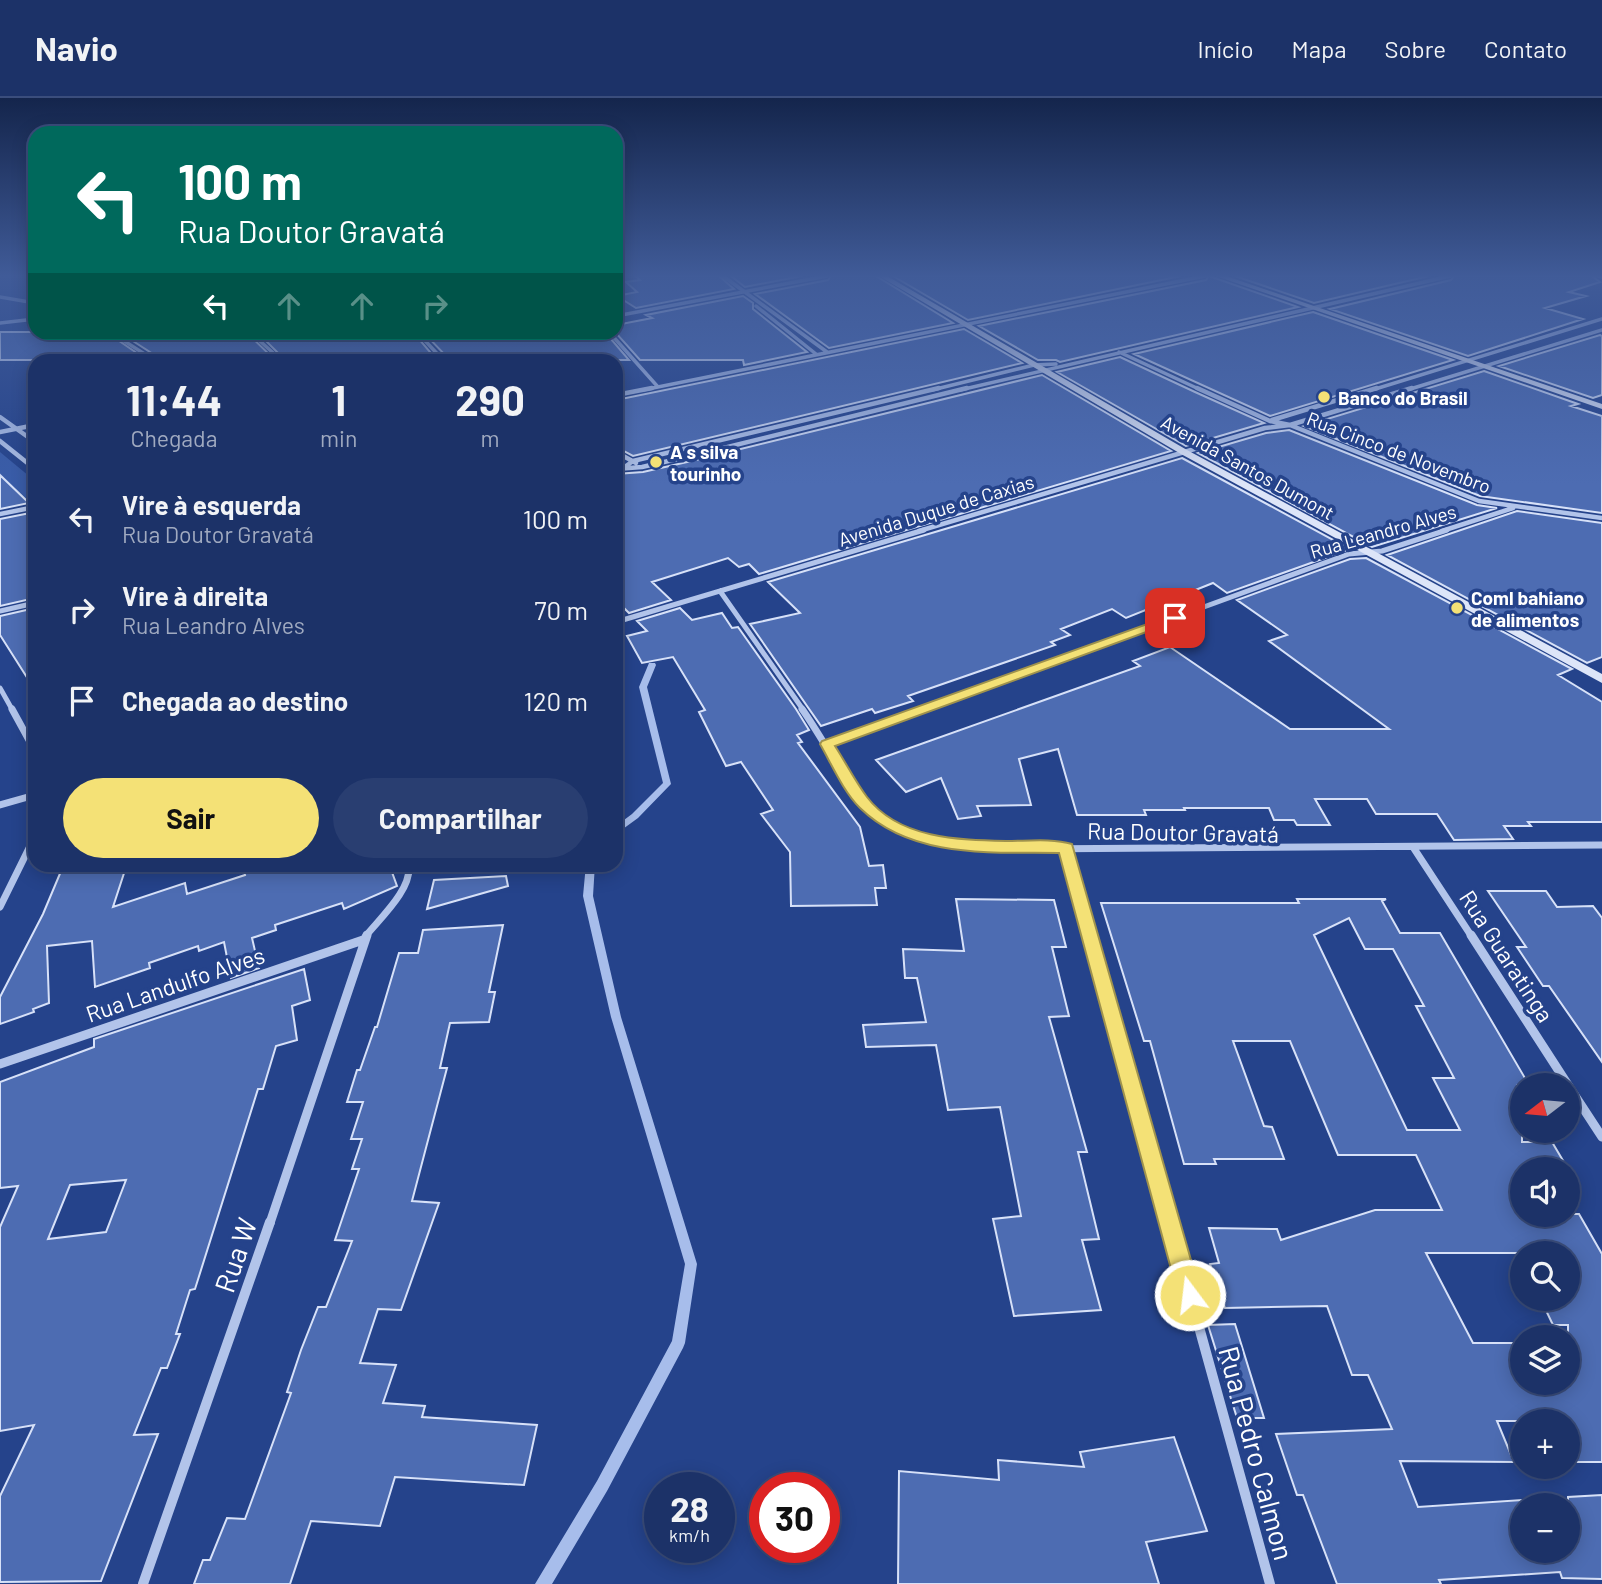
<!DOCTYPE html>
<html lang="pt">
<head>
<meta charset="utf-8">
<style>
	body { margin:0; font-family:Barlow,sans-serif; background:#293e71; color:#f1f3f6; height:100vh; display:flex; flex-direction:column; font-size:26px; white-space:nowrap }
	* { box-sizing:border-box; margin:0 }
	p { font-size:23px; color:#a0aac0 }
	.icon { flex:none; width:38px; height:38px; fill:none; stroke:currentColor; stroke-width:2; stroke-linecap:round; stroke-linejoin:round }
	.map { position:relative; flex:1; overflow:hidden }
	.details { position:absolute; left:28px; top:256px; width:595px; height:518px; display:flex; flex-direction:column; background:#1c3268; border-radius:21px; box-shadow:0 4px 18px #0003,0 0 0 2px #3a4d7c }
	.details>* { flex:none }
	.top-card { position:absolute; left:28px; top:28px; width:595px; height:214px; border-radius:21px; box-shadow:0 4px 18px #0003,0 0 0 2px #3a4d7c; background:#00695c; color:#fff; overflow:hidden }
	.needle { width:46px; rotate:254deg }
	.fabs { position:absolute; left:1510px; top:975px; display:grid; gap:14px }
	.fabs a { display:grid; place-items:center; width:70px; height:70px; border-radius:50%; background:#1c3268; box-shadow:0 4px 18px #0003,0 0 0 2px #3a4d7c; font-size:35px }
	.speed { position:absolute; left:644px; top:1374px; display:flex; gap:14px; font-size:35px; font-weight:700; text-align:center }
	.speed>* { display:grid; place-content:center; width:91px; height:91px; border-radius:50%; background:#1c3268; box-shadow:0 4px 18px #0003,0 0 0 2px #3a4d7c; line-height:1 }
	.speed small { font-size:18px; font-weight:400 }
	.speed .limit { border:10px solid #d22; background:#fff; color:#111 }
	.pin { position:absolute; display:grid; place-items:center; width:60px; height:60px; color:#fff; margin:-30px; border-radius:14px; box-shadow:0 4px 10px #0006 }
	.me { position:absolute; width:77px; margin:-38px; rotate:345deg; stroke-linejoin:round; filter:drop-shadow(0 0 5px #0008) }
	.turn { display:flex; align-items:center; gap:24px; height:147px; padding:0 35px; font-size:32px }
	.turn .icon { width:91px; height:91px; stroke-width:2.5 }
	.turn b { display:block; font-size:49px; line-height:60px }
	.lanes { display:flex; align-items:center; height:66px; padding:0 35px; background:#0003; justify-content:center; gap:35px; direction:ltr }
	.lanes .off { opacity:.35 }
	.eta { display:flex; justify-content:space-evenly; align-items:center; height:119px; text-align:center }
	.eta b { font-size:42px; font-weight:700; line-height:49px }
	.cta { display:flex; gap:14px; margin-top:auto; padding:14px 35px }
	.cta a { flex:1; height:80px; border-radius:42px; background:#f4e176; color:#111; font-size:28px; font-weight:700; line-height:80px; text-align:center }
	.cta a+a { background:#293e71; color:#f1f3f6 }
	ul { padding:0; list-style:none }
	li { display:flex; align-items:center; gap:21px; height:91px; padding:0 35px }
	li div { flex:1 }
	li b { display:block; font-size:26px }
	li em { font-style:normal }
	header { display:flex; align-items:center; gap:42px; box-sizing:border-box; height:98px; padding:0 35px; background:#1c3268; border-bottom:2px solid #3a4d7c }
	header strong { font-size:33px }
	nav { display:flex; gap:38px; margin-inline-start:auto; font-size:24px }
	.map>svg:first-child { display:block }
</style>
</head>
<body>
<header>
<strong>Navio</strong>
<nav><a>Início</a><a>Mapa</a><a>Sobre</a><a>Contato</a></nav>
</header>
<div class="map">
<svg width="1602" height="1486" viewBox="0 0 1602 1486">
	<rect width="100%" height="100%" fill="#25438b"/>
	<!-- green -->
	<path fill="#395ca8" d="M 0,354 L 35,383 L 35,402 L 0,409 Z"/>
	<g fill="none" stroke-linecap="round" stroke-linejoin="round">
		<!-- stream -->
		<path fill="#a7bdeb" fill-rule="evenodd" d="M 649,565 L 655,565 L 656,567 L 647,589 L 671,686 L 638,720 L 616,736 L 616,728 L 632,716 L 663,685 L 639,589 Z
			M 586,766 L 595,766 L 593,798 L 621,919 L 697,1166 L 685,1245 L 683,1250 L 607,1393 L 552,1486 L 535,1486 L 597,1383 L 672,1243 L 685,1166 L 611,919 L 583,798 Z"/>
	</g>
	<!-- building -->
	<path fill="#4d6cb2" stroke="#d7e1f8" stroke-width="2" fill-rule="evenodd" d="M 635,178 L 719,178 L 734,191 L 636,210 L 617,198 L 637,194 L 626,184 L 640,182 Z
		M 731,178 L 802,178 L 745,189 Z
		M 831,178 L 876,178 L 953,225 L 829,250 L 755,196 L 828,182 Z
		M 893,178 L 1181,178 L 968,222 Z
		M 1209,178 L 1298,209 L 1060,264 L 1056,262 L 1038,262 L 979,228 L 1206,182 Z
		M 1235,178 L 1429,178 L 1314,205 Z
		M 1454,178 L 1592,178 L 1600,184 L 1569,194 L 1586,198 L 1545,210 L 1583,221 L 1468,258 L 1330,211 L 1451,182 Z
		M 743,198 L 753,205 L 753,211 L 807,254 L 744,267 L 743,262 L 640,262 L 615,234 L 616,227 L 652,220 L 646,217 Z
		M 1313,214 L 1453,262 L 1270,318 L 1134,256 Z
		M 964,231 L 1022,265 L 633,358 L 616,349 L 616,302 Z
		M 0,234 L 106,234 L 147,262 L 0,262 Z
		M 119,234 L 246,234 L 275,262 L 158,262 L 156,258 Z
		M 257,234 L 413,234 L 436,261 L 285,262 Z
		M 423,234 L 605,234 L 629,262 L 454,262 L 450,257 L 446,258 Z
		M 1600,237 L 1602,238 L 1602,297 L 1593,300 L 1499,268 Z
		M 1120,259 L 1195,294 L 1264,325 L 1186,348 L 1057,274 Z
		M 1484,273 L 1578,306 L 1571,308 L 1602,318 L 1602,415 L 1480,398 L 1304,328 Z
		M 1042,277 L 1171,353 L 759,476 L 749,466 L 739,469 L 728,460 L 652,484 L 671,502 L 629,515 L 616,502 L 616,376 L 643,374 L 696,362 Z
		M 1289,332 L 1477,407 L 1497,410 L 1372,449 L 1198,355 L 1266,335 Z
		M 1182,360 L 1350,451 L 1227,495 L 1213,485 L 1126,520 L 1112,511 L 1061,531 L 1070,537 L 1051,544 L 1055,547 L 908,598 L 913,603 L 875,615 L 872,611 L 821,628 L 750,526 L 800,515 L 768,484 Z
		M 0,377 L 29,405 L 0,411 Z
		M 1517,413 L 1602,425 L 1602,559 L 1587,565 L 1387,457 Z
		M 35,414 L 35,500 L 0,508 L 0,421 Z
		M 1366,460 L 1572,571 L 1558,577 L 1602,604 L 1602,724 L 1528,724 L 1531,728 L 1504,728 L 1513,741 L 1454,742 L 1437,716 L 1376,716 L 1367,701 L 1315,701 L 1330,727 L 1297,727 L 1294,722 L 1274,722 L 1269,710 L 1184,710 L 1185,712 L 1144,712 L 1146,717 L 1077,717 L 1058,651 L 1019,661 L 1031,707 L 977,708 L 981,718 L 958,721 L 941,680 L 906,694 L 876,662 L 1140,568 L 1133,563 L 1170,549 L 1290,631 L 1389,631 L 1269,543 L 1287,537 L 1237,502 L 1350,461 Z
		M 35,510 L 35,592 L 0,537 L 0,518 Z
		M 680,510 L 692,522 L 722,515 L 732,530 L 738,529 L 796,611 L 809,632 L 797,637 L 802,644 L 798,645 L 860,729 L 869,768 L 883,767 L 886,790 L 875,790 L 877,807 L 791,808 L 790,754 L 761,716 L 773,712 L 741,664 L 726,668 L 699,614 L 705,612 L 673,559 L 642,565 L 627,538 L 647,533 L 637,523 Z
		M 64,766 L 127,766 L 113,809 L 185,785 L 187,796 L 245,777 L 242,766 L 389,766 L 397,788 L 344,811 L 342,805 L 275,827 L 276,832 L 252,840 L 259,870 L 231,880 L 224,844 L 199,853 L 198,848 L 149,865 L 150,870 L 95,889 L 92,843 L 47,848 L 49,905 L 33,911 L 34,914 L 0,926 L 0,899 L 43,816 Z
		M 506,778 L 508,788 L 427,811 L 434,782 Z
		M 1488,793 L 1546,793 L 1557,809 L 1593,808 L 1602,820 L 1602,964 L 1549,888 L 1543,888 L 1517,849 L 1526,849 Z
		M 956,801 L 1054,802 L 1066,849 L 1052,849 L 1069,918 L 1049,919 L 1087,1054 L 1078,1054 L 1099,1141 L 1082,1142 L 1101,1212 L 1014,1218 L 993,1121 L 1021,1118 L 1000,1009 L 948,1012 L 936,947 L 866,949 L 863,927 L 926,924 L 917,880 L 905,880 L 903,851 L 964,853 Z
		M 1297,801 L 1386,801 L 1382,803 L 1400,835 L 1440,835 L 1529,987 L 1518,987 L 1522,994 L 1522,1044 L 1552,1044 L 1568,1071 L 1522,1071 L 1522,1116 L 1579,1116 L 1602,1156 L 1602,1364 L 1568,1364 L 1568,1323 L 1497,1323 L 1514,1364 L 1400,1363 L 1418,1409 L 1522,1402 L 1522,1452 L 1568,1452 L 1568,1399 L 1602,1397 L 1602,1481 L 1562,1480 L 1560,1474 L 1439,1482 L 1441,1486 L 1337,1486 L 1303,1397 L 1297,1397 L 1276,1336 L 1392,1331 L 1368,1277 L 1352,1277 L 1327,1208 L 1225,1210 L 1210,1166 L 1219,1165 L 1209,1130 L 1277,1131 L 1281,1142 L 1375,1112 L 1442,1112 L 1416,1057 L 1338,1057 L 1290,943 L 1233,943 L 1264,1028 L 1272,1029 L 1284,1061 L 1214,1061 L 1216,1066 L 1184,1066 L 1150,943 L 1144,943 L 1101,805 L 1299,805 ZM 1349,820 L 1365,851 L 1393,851 L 1424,908 L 1416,908 L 1454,980 L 1433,980 L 1460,1032 L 1407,1032 L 1314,837 ZM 1426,1155 L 1568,1155 L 1568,1200 L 1540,1200 L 1553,1227 L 1568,1227 L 1568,1284 L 1522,1284 L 1522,1245 L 1473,1245 Z
		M 503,827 L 489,894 L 495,894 L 489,924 L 450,925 L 440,970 L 447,970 L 412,1103 L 439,1105 L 401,1212 L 378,1211 L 360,1265 L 396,1267 L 383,1305 L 425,1308 L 422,1319 L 537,1327 L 524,1387 L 395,1379 L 380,1428 L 311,1423 L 290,1486 L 194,1486 L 203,1462 L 210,1462 L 227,1420 L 245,1421 L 291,1295 L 287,1294 L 301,1252 L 318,1209 L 326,1209 L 352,1143 L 335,1142 L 359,1071 L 352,1071 L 362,1041 L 351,1041 L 363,1004 L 347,1004 L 357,972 L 360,972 L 375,929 L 377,929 L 399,855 L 418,855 L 423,832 Z
		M 304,871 L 310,902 L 292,908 L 297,942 L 276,948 L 263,991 L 258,991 L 195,1191 L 190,1192 L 176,1236 L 180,1236 L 167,1270 L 161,1270 L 134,1337 L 158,1336 L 101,1483 L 0,1484 L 0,1398 L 34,1327 L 0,1333 L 0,1129 L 18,1088 L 0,1090 L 0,984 L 94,949 L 94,941 ZM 126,1082 L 106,1134 L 48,1141 L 70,1087 Z
		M 1235,1226 L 1264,1320 L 1237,1320 L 1208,1227 Z
		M 1174,1339 L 1207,1433 L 1146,1444 L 1159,1486 L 898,1486 L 899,1373 L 999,1382 L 998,1362 L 1084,1369 L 1080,1354 Z"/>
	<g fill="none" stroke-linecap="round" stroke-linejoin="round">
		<!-- street-far5 -->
		<path stroke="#b2c4ea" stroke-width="3.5" d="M 723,178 L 827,254
			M 0,199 L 35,205
			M 756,208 L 816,256
			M 616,218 L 827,178
			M 0,225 L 35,221
			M 110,234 L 154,262
			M 250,234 L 281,262
			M 417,234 L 443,262
			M 609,234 L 658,289
			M 1119,254 L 1201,292
			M 643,292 L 1205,178
			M 932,292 L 1034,267 L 1056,266
			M 960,292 L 1450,178
			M 1372,292 L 1602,221
			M 1407,292 L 1602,232"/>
		<!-- street-far4 -->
		<path stroke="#b2c4ea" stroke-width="4.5" d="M 1197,290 L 1270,323 L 1290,327 L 1479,403 L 1602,420
			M 616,297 L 652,290
			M 0,319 L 35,344
			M 1272,322 L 1377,290
			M 0,334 L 35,327
			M 0,343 L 35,371
			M 616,354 L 636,365
			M 626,368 L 633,363 L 939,290
			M 616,371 L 642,369 L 695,357 L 967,290
			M 0,416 L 35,409
			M 919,433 L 1265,330 L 1290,327 L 1412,290
			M 1442,433 L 1513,410"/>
		<!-- street-far3 -->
		<path stroke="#b2c4ea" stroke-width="5" d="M 720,493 L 804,613
			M 0,513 L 35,505
			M 616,524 L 924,432
			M 0,590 L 13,613
			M 918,613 L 1349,456 L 1382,453 L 1447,432"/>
		<!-- street-far2 -->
		<path stroke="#b2c4ea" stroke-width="7" d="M 12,611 L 35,653
			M 802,611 C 824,642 841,678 865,706 C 904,750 975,749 1028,751 L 1602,747
			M 827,646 L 923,611
			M 0,707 L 35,697
			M 1413,749 L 1472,839
			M 1066,750 L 1091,839
			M 0,809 L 35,738
			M 365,839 C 380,820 412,792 409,766"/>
		<!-- street-far1 -->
		<path stroke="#b2c4ea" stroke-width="9" d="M 1090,837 L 1170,1125
			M 1471,837 L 1568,987
			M 0,966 L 363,842
			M 1568,987 L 1602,1039
			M 270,1125 L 367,837"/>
		<!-- street -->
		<path stroke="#b2c4ea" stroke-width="10" d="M 1170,1124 L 1270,1486
			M 143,1486 L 270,1124"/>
		<!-- secondary -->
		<path fill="#dde5f8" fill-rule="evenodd" d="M 879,178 L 887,178 L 1187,352 L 1602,576 L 1602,585 L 1181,356 Z
			M 1216,178 L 1226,178 L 1602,306 L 1602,311 Z
			M 1595,178 L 1602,178 L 1602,181 L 1596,179 Z"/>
	</g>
	<!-- sky -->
	<linearGradient id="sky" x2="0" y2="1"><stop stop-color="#14254c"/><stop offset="0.46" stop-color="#405b98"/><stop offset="1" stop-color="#405b98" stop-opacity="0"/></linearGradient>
	<rect width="1602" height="386" fill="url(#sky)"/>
	<!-- route -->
	<path fill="#f4e176" stroke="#9f924d" stroke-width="2" d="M 1175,516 L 1179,517 L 1179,522 L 835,648 C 846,665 855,683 867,699 C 899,741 959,742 1007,743 C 1027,743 1052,740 1072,746 L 1201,1197 L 1198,1205 L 1190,1208 L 1182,1205 L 1178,1197 L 1059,755 C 992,754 912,761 860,710 C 843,693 832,667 820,646 L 822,643 Z"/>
	<!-- markers -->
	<g fill="#f4e176" stroke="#25438b" stroke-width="2.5">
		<circle cx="1324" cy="299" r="7"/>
		<circle cx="656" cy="364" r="7"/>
		<circle cx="1457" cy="510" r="7"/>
	</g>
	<g text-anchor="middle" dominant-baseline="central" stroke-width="7" stroke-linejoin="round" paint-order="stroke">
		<!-- far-poi labels -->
		<g font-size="19" font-weight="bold" fill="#fff" stroke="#25438b" text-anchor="start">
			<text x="1338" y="299">Banco do Brasil</text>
			<text x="670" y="353">A s silva<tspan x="670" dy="22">tourinho</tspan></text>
			<text x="1471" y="499">Coml bahiano<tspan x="1471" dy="22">de alimentos</tspan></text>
		</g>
		<!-- far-street labels -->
		<g font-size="19" fill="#fff" stroke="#25438b">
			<text transform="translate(1399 354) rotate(21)">Rua Cinco de Novembro</text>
			<text transform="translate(1248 369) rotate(29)">Avenida Santos Dumont</text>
			<text transform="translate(936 412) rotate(-17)">Avenida Duque de Caxias</text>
			<text transform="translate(1383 433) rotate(-16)">Rua Leandro Alves</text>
		</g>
		<!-- street labels -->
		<g font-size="23" fill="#fff" stroke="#25438b">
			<text transform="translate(1183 734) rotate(1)">Rua Doutor Gravatá</text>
			<text transform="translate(1507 858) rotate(57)">Rua Guaratinga</text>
			<text transform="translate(175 886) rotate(-19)">Rua Landulfo Alves</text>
		</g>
		<!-- near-street labels -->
		<g font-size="28" fill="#fff" stroke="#25438b">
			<text transform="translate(235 1157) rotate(-71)">Rua W</text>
			<text transform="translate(1257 1355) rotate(75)">Rua Pedro Calmon</text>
		</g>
	</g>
</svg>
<div class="fabs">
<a><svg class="needle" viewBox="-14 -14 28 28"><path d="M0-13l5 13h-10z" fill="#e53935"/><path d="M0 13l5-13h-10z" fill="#a0aac0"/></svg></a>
<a><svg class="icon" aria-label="sound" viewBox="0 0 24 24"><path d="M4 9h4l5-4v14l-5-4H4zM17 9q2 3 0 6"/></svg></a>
<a><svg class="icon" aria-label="search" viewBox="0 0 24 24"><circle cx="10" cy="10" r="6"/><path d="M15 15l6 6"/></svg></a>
<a><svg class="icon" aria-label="layers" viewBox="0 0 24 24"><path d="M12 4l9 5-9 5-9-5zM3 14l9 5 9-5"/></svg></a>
<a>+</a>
<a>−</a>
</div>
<div class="speed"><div>28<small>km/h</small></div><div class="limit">30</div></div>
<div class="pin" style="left:1175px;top:520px;background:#d93025"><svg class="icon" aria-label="arrive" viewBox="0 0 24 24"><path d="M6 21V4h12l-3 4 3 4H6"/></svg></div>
<svg class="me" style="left:1190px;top:1197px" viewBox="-20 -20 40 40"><circle r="17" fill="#f4e176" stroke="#fff" stroke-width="3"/><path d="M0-11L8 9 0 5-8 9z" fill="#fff"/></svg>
<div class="top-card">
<div class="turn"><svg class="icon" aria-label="left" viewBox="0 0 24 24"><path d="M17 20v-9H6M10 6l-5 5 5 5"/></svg><div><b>100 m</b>Rua Doutor Gravatá</div></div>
<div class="lanes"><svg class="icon" aria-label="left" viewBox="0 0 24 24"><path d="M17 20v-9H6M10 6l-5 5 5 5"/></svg><svg class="icon off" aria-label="ahead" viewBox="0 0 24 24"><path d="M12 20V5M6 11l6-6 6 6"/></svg><svg class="icon off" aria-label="ahead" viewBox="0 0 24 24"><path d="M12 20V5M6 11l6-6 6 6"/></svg><svg class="icon off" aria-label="right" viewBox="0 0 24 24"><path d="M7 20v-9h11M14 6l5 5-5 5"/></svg></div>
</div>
<section class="details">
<div class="eta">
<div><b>11:44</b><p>Chegada</p></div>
<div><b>1</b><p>min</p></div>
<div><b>290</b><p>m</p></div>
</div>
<ul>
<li><svg class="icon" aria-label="left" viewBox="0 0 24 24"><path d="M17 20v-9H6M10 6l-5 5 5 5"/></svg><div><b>Vire à esquerda</b><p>Rua Doutor Gravatá</p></div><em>100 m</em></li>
<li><svg class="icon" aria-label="right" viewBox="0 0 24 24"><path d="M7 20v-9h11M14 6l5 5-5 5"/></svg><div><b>Vire à direita</b><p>Rua Leandro Alves</p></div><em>70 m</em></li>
<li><svg class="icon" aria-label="arrive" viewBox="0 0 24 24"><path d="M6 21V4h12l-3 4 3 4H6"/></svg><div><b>Chegada ao destino</b></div><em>120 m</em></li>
</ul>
<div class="cta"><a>Sair</a><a>Compartilhar</a></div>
</section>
</div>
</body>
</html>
